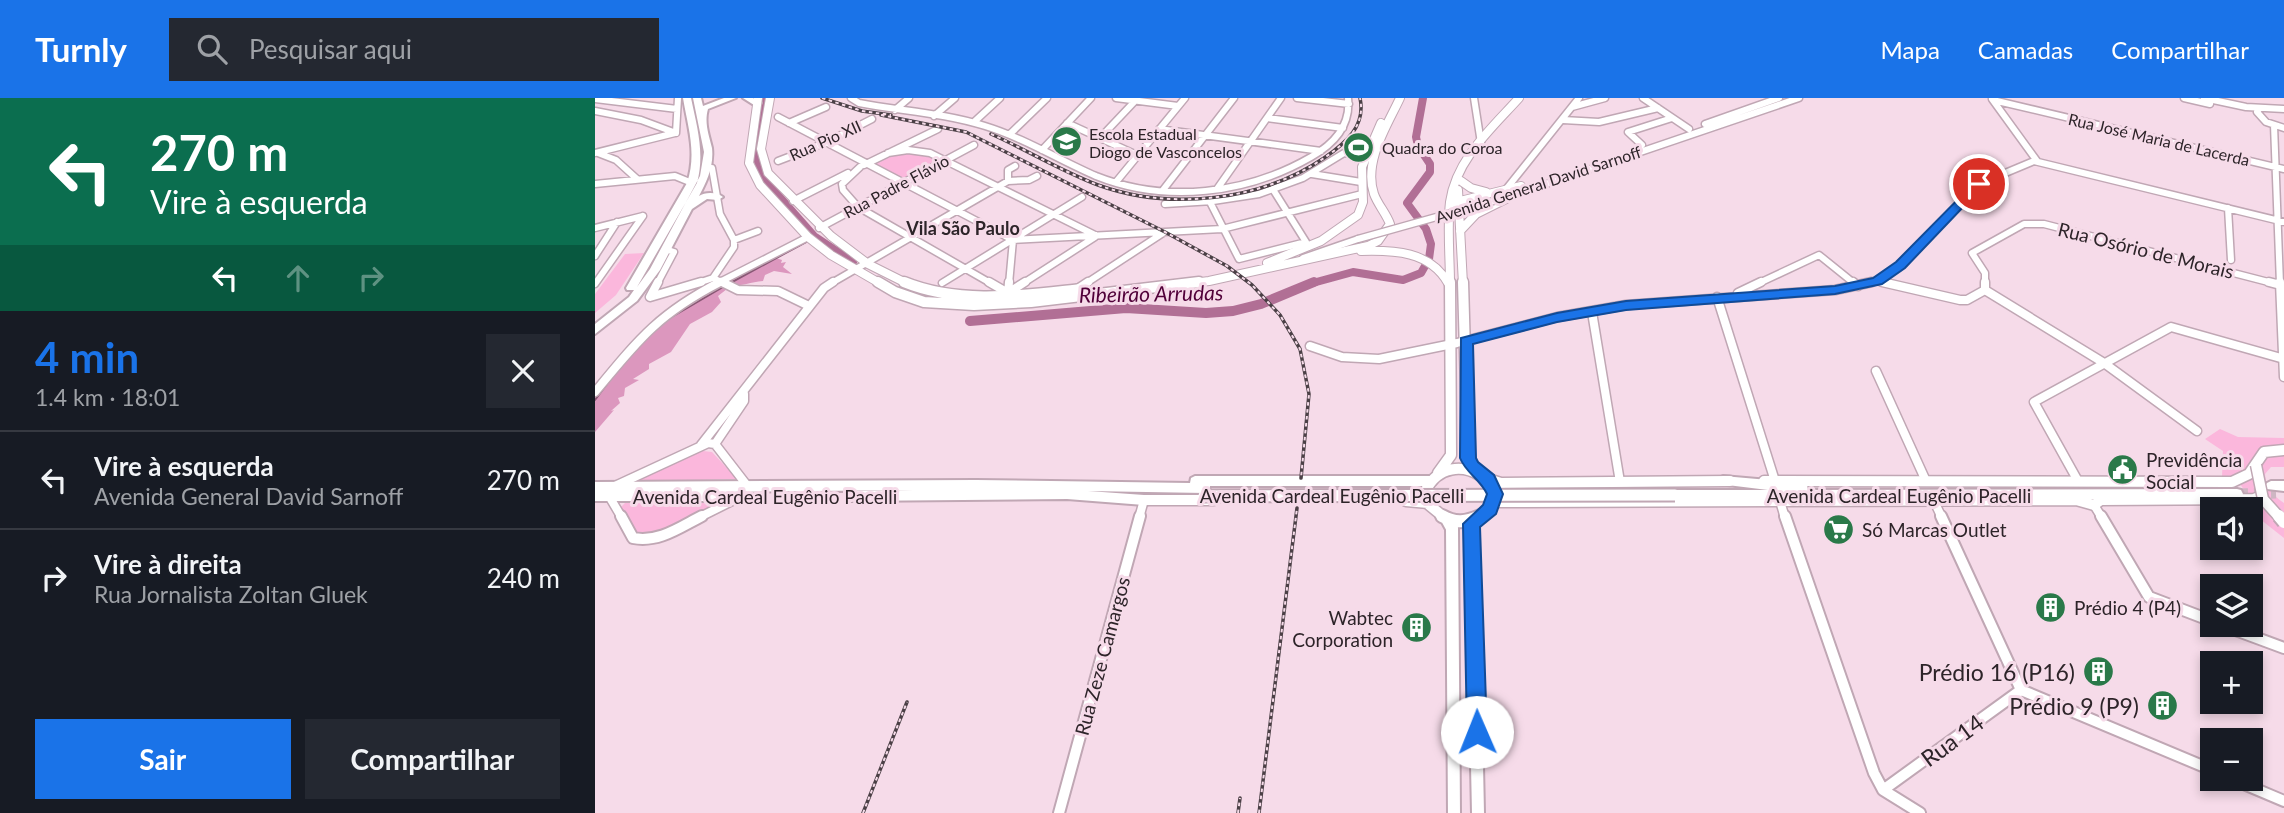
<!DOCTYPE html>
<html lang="pt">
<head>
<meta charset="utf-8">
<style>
	body { margin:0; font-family:Lato,sans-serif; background:#242831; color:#f1f3f6; height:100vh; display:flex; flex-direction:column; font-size:26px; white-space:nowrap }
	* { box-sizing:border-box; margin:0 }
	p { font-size:23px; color:#9ea1a6 }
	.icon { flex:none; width:38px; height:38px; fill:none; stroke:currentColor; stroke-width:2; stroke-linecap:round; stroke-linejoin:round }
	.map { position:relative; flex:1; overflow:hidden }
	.sheet { display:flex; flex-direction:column; background:#171b24; width:595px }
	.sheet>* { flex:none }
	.banner { background:#0b6e4f; color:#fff; overflow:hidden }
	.controls { position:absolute; left:1605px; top:399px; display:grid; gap:14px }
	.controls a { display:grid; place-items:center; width:63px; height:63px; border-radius:0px; background:#171b24; box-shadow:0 4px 10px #0003; font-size:35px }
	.pin { position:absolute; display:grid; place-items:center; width:60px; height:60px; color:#fff; margin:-30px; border:4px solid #fff; border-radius:50%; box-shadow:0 2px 7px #0007 }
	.me { position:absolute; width:77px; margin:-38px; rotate:359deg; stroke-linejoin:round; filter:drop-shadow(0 0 5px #0008) }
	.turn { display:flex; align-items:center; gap:24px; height:147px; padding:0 35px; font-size:32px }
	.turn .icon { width:91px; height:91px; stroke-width:2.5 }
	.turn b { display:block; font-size:49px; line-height:60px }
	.lanes { display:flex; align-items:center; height:66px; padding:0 35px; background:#0003; justify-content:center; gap:35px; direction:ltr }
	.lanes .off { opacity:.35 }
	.round { display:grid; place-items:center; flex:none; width:74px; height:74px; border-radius:0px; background:#242831 }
	.headline { display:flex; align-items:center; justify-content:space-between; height:119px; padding:0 35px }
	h1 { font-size:42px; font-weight:700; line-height:52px; color:#1a73e8 }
	.cta { display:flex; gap:14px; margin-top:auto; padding:14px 35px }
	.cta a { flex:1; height:80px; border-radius:0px; background:#1a73e8; color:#fff; font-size:28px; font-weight:700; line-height:80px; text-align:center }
	.cta a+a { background:#242831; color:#f1f3f6 }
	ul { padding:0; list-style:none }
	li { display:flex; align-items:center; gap:21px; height:98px; padding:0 35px; border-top:2px solid #363941 }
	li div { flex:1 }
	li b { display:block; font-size:26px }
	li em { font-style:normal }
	header { display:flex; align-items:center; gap:42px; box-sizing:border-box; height:98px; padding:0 35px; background:#1a73e8; color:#fff }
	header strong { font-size:33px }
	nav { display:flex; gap:38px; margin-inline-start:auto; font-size:24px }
	.search { width:490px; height:63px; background:#242831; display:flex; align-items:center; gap:18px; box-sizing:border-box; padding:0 24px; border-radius:0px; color:#9ea1a6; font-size:26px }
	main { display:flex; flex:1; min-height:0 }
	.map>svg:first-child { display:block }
</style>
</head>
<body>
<header>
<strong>Turnly</strong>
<div class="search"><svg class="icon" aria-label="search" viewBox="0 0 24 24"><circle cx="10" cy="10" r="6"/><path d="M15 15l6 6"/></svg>Pesquisar aqui</div>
<nav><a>Mapa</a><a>Camadas</a><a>Compartilhar</a></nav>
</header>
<main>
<section class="sheet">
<div class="banner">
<div class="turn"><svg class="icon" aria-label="left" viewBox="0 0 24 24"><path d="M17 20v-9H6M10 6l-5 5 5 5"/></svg><div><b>270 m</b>Vire à esquerda</div></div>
<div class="lanes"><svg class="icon" aria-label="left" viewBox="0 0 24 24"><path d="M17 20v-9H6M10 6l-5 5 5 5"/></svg><svg class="icon off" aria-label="ahead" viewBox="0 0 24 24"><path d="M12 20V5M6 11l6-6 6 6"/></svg><svg class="icon off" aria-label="right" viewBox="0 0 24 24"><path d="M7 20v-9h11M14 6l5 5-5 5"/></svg></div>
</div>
<div class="headline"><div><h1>4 min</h1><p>1.4 km · 18:01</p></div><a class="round"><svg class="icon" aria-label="close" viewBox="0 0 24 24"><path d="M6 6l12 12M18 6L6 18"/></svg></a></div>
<ul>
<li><svg class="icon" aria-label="left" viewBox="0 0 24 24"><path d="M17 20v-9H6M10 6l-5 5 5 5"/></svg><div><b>Vire à esquerda</b><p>Avenida General David Sarnoff</p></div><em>270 m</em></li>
<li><svg class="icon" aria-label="right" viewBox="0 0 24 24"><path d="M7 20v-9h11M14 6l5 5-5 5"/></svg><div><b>Vire à direita</b><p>Rua Jornalista Zoltan Gluek</p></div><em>240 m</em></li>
</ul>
<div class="cta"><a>Sair</a><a>Compartilhar</a></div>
</section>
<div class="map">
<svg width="1689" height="715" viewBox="0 0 1689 715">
	<rect width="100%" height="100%" fill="#f6dbe9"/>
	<!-- green -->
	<path fill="#fbb7dc" d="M 313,53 L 349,62 L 310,82 L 275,65 Z
		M 49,155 L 21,197 L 0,215 L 0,196 L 30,156 Z
		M 1625,331 L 1643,339 L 1689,340 L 1689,369 L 1676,369 L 1670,376 C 1671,389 1678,398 1689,405 L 1689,440 L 1642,403 L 1657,402 L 1644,385 L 1627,379 L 1628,353 L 1610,341 Z
		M 108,353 L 117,354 L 142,381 L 37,384 Z
		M 31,404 L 124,404 L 125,406 L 65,437 L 42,436 L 26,409 Z"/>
	<!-- forest -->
	<path fill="#dc97be" d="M 181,160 L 187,162 L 186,165 L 191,164 L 188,169 L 197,176 L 179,173 L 170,177 L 168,183 C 156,184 147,188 135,188 L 135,182 Z
		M 126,187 L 132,191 L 123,198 L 126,204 L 117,214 L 95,226 L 76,254 L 54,266 L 54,271 L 38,281 L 44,282 L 30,290 L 29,298 L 23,300 L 25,305 L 16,313 L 19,312 L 0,334 L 0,298 L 71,219 Z"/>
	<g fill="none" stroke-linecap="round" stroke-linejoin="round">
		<!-- stream -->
		<path stroke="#895875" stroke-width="2" d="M 137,184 L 211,144
			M 75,220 L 128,189
			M 0,302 L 12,286"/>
		<!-- river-far1 -->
		<path stroke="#b16f95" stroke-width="8" d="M 169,0 L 160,49 L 166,78 L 219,138 L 258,164
			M 714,186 L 758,174 L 808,182 L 826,175 L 834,161 L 836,146 L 831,131 L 812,105 L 835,74 L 835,66 L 823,48 L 821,39 L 828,0"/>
		<!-- river -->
		<path stroke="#b16f95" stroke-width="10" d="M 375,223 L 531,210 L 611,215 L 638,213 L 666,206 L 719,184"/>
		<!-- highway-tunnel -->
		<path stroke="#ceb6c3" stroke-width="11" stroke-dasharray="11 6" stroke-linecap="butt" d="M 1642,396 L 1681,395"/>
		<defs>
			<path id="minor-far2" d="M 256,0 L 264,5 C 306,13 349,15 390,28 C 429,40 464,62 501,78 C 571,106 652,96 716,59 C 739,46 756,27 753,0
				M 521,0 L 583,8
				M 702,0 L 754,6
				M 879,0 L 886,45
				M 1048,0 L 1094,31
				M 1589,0 L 1615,6
				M 1609,0 L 1651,9 L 1689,11
				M 0,1 L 82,11
				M 1397,1 L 1442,63
				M 1398,2 L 1689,71
				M 977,9 L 1010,0
				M 1664,11 L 1662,14 L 1671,24 L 1689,30
				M 300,12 L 314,0
				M 0,13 L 46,22 L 81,35
				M 339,18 L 360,0
				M 183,19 L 418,142 L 627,131 L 767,96
				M 672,20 L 748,30
				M 968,22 L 1004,24 L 1063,10
				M 379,24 L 405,0
				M 194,25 L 231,9
				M 472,25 L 542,57
				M 1110,26 L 1184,0
				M 1679,27 L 1685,186
				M 564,31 L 726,53
				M 81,35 L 83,0
				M 415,36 L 452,0
				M 505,40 L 540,3
				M 1047,47 L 1033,34 L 1077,20
				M 447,52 L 496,0
				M 0,55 L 80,35
				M 3,55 L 21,62 L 42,81
				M 293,55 L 313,52 L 335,55 L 500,137
				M 183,63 L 230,45 L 277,21
				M 269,67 L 343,31
				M 265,69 L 247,86 L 248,92 L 263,109 L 397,186
				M 112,70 L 117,70 L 125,116 L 139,142 L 139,149 L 118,180
				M 717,76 L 766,84
				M 413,83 L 413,72 L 420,68
				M 521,84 L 590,0
				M 0,86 L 80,78 L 97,85
				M 912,90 L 984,0
				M 622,91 L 686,0
				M 568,92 L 639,0
				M 910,100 L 1204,0
				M 198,103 L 253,75
				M 570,106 L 618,103 L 664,96 L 708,80 L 749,55 L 777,59
				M 616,106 L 644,161 L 711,144 L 679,93
				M 1633,110 L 1636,162
				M 0,130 L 48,118
				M 224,130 L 379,47
				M 139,142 L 163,133
				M 0,158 L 22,124
				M 708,160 L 763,141
				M 120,181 L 130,186
				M 1282,183 L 1295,186
				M 347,185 L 487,99
				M 0,186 L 48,118
				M 62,186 L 79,154 L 70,151
				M 100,186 L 118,180
				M 121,186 L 213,139
				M 235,186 L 413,83 L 434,82 L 442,78
				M 414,186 L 418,142
				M 427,186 L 500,139
				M 490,186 L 568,135
				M 1162,186 L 1224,157 L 1260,186
				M 1269,186 L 1282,183 L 1305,167 L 1384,86 L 1439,63 L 1689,124
				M 1390,186 L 1390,175 L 1377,155 L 1429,126 L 1449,126 L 1681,186"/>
			<path id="minor-far1" d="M 63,184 L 55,199 L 106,184
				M 127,184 L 143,192 L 183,193 L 214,208
				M 394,184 L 413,195
				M 1258,184 L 1263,188
				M 1287,184 L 1365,202 L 1372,202 L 1390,192
				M 1390,184 L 1390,192
				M 1674,184 L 1689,188
				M 1685,184 L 1689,279
				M 481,192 L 493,184
				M 1390,192 L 1509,265 L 1602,333
				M 413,195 L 430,184
				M 1143,195 L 1166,184
				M 413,196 L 414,184
				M 1122,199 L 1180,383
				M 997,214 L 1025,384
				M 715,248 L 747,259 L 784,261 L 862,245 L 962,219 L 1031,207 L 1240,192 L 1277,184
				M 1281,273 L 1331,383
				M 0,294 C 43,242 63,216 125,184
				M 120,346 L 149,303 L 149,296
				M 106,347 L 229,190 L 238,184
				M 1483,383 L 1439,304 L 1576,229 L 1689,261
				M 20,388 L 113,345 L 120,346 L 154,390
				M 14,398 L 27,420
				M 1185,403 L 1190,420
				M 1339,403 L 1347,420
				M 1499,407 L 1507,420
				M 103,420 L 147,398
				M 544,420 L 549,402"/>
			<path id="minor" d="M 26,418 L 38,440 C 64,445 85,429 107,418
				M 1190,418 L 1279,675 L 1288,692 L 1325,715
				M 1346,418 L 1426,592 L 1617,672
				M 1506,418 L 1554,499 L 1617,523
				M 1627,527 L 1689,550
				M 1637,681 L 1689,703
				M 1288,692 L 1426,592
				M 464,715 L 545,418"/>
			<path id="major-far2" d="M 163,0 L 154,65 L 165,87 L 213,139 L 236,157 L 286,186
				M 175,0 L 166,51 L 173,75 L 236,138 L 273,166 L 313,186
				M 866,83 L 876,90 L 891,94
				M 863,92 L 868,186
				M 857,105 L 926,88
				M 865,133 L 881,116 L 917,98
				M 766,153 C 799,152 835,153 853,185
				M 672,165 L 726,143 L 763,117 L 768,104 L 767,69 L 786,25
				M 590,186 L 614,183 L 773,148 L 783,143 L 795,126 C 791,115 783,107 779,96 C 768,64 792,28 805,0
				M 855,186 C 855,159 852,130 855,104 C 861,61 897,30 924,0"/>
			<path id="major-far1" d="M 283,184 L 300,194 L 329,204 L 379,207 L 436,204 L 604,184
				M 309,184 C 365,207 429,197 487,191
				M 868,184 L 873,360 L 883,374
				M 843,375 L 856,357 L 855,184
				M 893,381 L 906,385 L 1135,383
				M 1169,383 L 1637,384 L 1654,376 L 1669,354 L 1689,352
				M 549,402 L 619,402
				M 811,403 L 833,405
				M 899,404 L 1481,402 L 1499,407 L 1506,402 L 1659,401 L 1667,398
				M 850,420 L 833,406 L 831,392 C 856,342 932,393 881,420"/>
			<path id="major" d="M 847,418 C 861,426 871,424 885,418
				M 852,421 L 857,430 L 859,715
				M 880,421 L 877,426 L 883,715"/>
			<path id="highway" d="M 88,0 L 96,0 C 102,29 110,55 102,85 L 42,189 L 55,171 L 105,78 L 109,54 L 98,0 L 106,0 L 108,8 L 129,0 L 141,0 L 113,11 C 109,25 114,37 117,50 C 119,68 112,83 104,98 C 110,94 122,94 128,99 L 123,102 L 112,101 L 97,111 L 65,172 L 42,203 L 0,236 L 0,226 L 34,199 L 39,192 L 32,192 L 31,190 L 92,85 C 102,55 93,30 88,0 Z
				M 148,0 L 158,0 L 166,5 L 159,7 Z
				M 600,378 L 836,378 L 840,380 L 842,383 L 840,386 L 836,388 L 615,388 L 614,393 L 610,395 L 493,393 L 549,397 L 554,398 L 555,402 L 554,406 L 549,407 L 472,401 L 256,403 L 252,402 L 250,398 L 252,394 L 256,393 L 319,392 L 124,394 L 128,398 L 126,402 L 122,403 L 0,403 L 0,384 L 381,382 L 595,385 L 596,380 Z
				M 1128,378 L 1208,385 L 1212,387 L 1213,392 L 1642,391 L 1646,392 L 1648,396 L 1646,400 L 1642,401 L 1080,402 L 1076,401 L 1074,397 L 1076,393 L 1080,392 L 1173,392 L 1124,386 L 1122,383 L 1124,380 Z
				M 1676,383 L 1689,383 L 1689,393 L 1672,391 L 1670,388 L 1672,385 Z"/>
		</defs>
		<!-- minor-far2 casing -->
		<use href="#minor-far2" stroke="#c0a7b4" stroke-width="9"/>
		<!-- minor-far1 casing -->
		<use href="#minor-far1" stroke="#c0a7b4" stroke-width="11"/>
		<!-- minor casing -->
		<use href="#minor" stroke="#c0a7b4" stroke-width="14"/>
		<!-- major-far2 casing -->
		<use href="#major-far2" stroke="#c0a7b4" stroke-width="10"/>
		<!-- major-far1 casing -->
		<use href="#major-far1" stroke="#c0a7b4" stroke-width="13"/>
		<!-- major casing -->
		<use href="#major" stroke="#c0a7b4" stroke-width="16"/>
		<!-- highway casing -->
		<use href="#highway" stroke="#c0a7b4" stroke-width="4"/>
		<!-- minor-far2 -->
		<use href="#minor-far2" stroke="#fff" stroke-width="6"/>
		<!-- minor-far1 -->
		<use href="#minor-far1" stroke="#fff" stroke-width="8"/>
		<!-- minor -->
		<use href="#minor" stroke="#fff" stroke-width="10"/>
		<!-- major-far2 -->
		<use href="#major-far2" stroke="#fff" stroke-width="8"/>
		<!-- major-far1 -->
		<use href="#major-far1" stroke="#fff" stroke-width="10"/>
		<!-- major -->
		<use href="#major" stroke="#fff" stroke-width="12"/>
		<!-- highway -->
		<use href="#highway" fill="#fff" fill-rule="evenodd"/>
		<defs>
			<path id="rail" d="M 227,0 L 267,13 L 296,17
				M 286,17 L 371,34 L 570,134 L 632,168 L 657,187 L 685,217 L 705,251 L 714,296 L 706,380
				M 396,36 C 432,52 466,73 503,87 C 575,113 666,103 729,60 C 751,45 771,28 765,0
				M 268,715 L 312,604
				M 643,715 L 645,700
				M 664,715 L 702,410"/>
		</defs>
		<!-- rail casing -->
		<use href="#rail" stroke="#4b4046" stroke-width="3.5"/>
		<!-- rail -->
		<use href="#rail" stroke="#f6dbe9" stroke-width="2" stroke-dasharray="3.5" stroke-linecap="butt"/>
		<defs>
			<path id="minor-bridge" d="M 763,141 L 902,102"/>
			<path id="major-bridge-far1" d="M 1661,367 L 1668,401 L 1685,420"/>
			<path id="major-bridge" d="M 1684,418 L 1689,424"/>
			<path id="highway-bridge" d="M 609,398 L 1080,397"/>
		</defs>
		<!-- minor-bridge casing -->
		<use href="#minor-bridge" stroke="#c0a7b4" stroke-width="9" stroke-linecap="butt"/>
		<!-- major-bridge-far1 casing -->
		<use href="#major-bridge-far1" stroke="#c0a7b4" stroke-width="13" stroke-linecap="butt"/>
		<!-- major-bridge casing -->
		<use href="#major-bridge" stroke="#c0a7b4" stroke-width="16" stroke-linecap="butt"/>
		<!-- highway-bridge casing -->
		<use href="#highway-bridge" stroke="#c0a7b4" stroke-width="15" stroke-linecap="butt"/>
		<!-- minor-bridge -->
		<use href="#minor-bridge" stroke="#fff" stroke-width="6"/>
		<!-- major-bridge-far1 -->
		<use href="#major-bridge-far1" stroke="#fff" stroke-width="10"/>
		<!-- major-bridge -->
		<use href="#major-bridge" stroke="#fff" stroke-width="12"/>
		<!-- highway-bridge -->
		<use href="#highway-bridge" stroke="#fff" stroke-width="11"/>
	</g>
	<!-- route -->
	<path fill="#1a73e8" stroke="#114b97" stroke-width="2" d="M 1380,84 L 1390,86 L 1310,170 L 1287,186 L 1240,196 L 1031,212 L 962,224 L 878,246 L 881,360 L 883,364 L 899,377 L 908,396 L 901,416 L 885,429 L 892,634 L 889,640 L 882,643 L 875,640 L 872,634 L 868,426 L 888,407 L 892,396 C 885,381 871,375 865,360 L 866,240 L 962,215 L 1031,203 L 1240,188 L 1278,180 L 1301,164 Z"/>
	<!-- icons -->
	<defs>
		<symbol id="school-disc" viewBox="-11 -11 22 22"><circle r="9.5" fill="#2a7949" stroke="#f6dbe9"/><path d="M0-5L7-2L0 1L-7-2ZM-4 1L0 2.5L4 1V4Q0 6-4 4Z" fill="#fff"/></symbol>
		<symbol id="stadium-disc" viewBox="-11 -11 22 22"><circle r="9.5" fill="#2a7949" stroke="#f6dbe9"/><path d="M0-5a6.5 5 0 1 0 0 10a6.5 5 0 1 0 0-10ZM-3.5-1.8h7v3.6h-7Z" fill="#fff"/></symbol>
		<symbol id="civic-disc" viewBox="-11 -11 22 22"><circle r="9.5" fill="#2a7949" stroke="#f6dbe9"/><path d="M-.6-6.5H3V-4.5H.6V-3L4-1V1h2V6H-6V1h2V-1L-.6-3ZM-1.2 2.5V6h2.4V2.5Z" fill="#fff"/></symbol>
		<symbol id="supermarket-disc" viewBox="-11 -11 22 22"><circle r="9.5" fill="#2a7949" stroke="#f6dbe9"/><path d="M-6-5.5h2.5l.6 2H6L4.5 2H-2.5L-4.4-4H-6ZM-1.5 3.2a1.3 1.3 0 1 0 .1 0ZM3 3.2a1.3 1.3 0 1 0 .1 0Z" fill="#fff"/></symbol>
		<symbol id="building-disc" viewBox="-11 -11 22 22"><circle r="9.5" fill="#2a7949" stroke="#f6dbe9"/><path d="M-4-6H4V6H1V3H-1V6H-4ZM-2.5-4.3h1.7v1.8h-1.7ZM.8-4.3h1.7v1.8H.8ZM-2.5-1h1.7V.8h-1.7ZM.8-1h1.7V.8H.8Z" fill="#fff"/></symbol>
	</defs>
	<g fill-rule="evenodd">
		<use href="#school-disc" x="454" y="26" width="35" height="35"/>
		<use href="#stadium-disc" x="746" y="32" width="35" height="35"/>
		<use href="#civic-disc" x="1510" y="354" width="35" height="35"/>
		<use href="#supermarket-disc" x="1226" y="414" width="35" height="35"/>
		<use href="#building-disc" x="1438" y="492" width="35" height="35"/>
		<use href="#building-disc" x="804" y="512" width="35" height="35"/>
		<use href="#building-disc" x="1486" y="556" width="35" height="35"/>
		<use href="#building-disc" x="1550" y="590" width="35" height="35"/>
	</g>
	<g text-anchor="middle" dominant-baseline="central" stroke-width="6" stroke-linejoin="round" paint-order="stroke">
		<!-- far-poi labels -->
		<g font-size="16" fill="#2d2429" stroke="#f6dbe9" text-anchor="start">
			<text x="494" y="35">Escola Estadual<tspan x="494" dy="18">Diogo de Vasconcelos</tspan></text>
			<text x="787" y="49">Quadra do Coroa</text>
		</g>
		<!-- far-street labels -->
		<g font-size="16" fill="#2d2429" stroke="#f6dbe9">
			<text transform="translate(1564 41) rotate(13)">Rua José Maria de Lacerda</text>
			<text transform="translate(230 42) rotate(-24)">Rua Pio XII</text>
			<text transform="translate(943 86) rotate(-18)">Avenida General David Sarnoff</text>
			<text transform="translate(301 88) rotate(-28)">Rua Padre Flávio</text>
		</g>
		<!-- far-neighbourhood labels -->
		<g font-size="18" font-weight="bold" fill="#2d2429" stroke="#f6dbe9">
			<text x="368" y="130">Vila São Paulo</text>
		</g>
		<!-- street labels -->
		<g font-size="19" fill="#2d2429" stroke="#f6dbe9">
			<text transform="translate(1551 152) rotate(14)">Rua Osório de Morais</text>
			<text x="737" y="397">Avenida Cardeal Eugênio Pacelli</text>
			<text x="1304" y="397">Avenida Cardeal Eugênio Pacelli</text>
			<text x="170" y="398">Avenida Cardeal Eugênio Pacelli</text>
			<text transform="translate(507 558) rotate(-75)">Rua Zeze Camargos</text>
		</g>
		<!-- poi labels -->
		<g font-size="19" fill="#2d2429" stroke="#f6dbe9" text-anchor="start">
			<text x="1551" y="361">Previdência<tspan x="1551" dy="22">Social</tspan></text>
			<text x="1267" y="431">Só Marcas Outlet</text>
			<text x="1479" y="509">Prédio 4 (P4)</text>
			<text x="798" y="519" text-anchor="end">Wabtec<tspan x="798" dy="22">Corporation</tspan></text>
		</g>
		<!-- water labels -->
		<g font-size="21" font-style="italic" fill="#510039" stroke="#f6dbe9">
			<text transform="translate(556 195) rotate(-1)">Ribeirão Arrudas</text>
		</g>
		<!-- near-poi labels -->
		<g font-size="23" fill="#2d2429" stroke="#f6dbe9" text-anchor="end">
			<text x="1480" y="574">Prédio 16 (P16)</text>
			<text x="1544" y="608">Prédio 9 (P9)</text>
		</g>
		<!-- near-street labels -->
		<g font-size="23" fill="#2d2429" stroke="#f6dbe9">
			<text transform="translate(1357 642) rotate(-36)">Rua 14</text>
		</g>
	</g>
</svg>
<div class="controls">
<a><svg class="icon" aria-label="sound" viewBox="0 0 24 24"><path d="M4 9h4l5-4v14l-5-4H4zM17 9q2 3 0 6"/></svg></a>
<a><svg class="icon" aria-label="layers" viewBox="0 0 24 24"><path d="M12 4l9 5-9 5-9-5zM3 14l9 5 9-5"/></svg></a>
<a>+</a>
<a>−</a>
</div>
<div class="pin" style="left:1384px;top:86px;background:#d93025"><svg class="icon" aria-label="arrive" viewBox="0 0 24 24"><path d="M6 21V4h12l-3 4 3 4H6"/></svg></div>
<svg class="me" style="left:882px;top:634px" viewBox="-20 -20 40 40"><circle r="19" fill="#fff"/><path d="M0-13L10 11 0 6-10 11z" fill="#1a73e8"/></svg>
</div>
</main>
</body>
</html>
